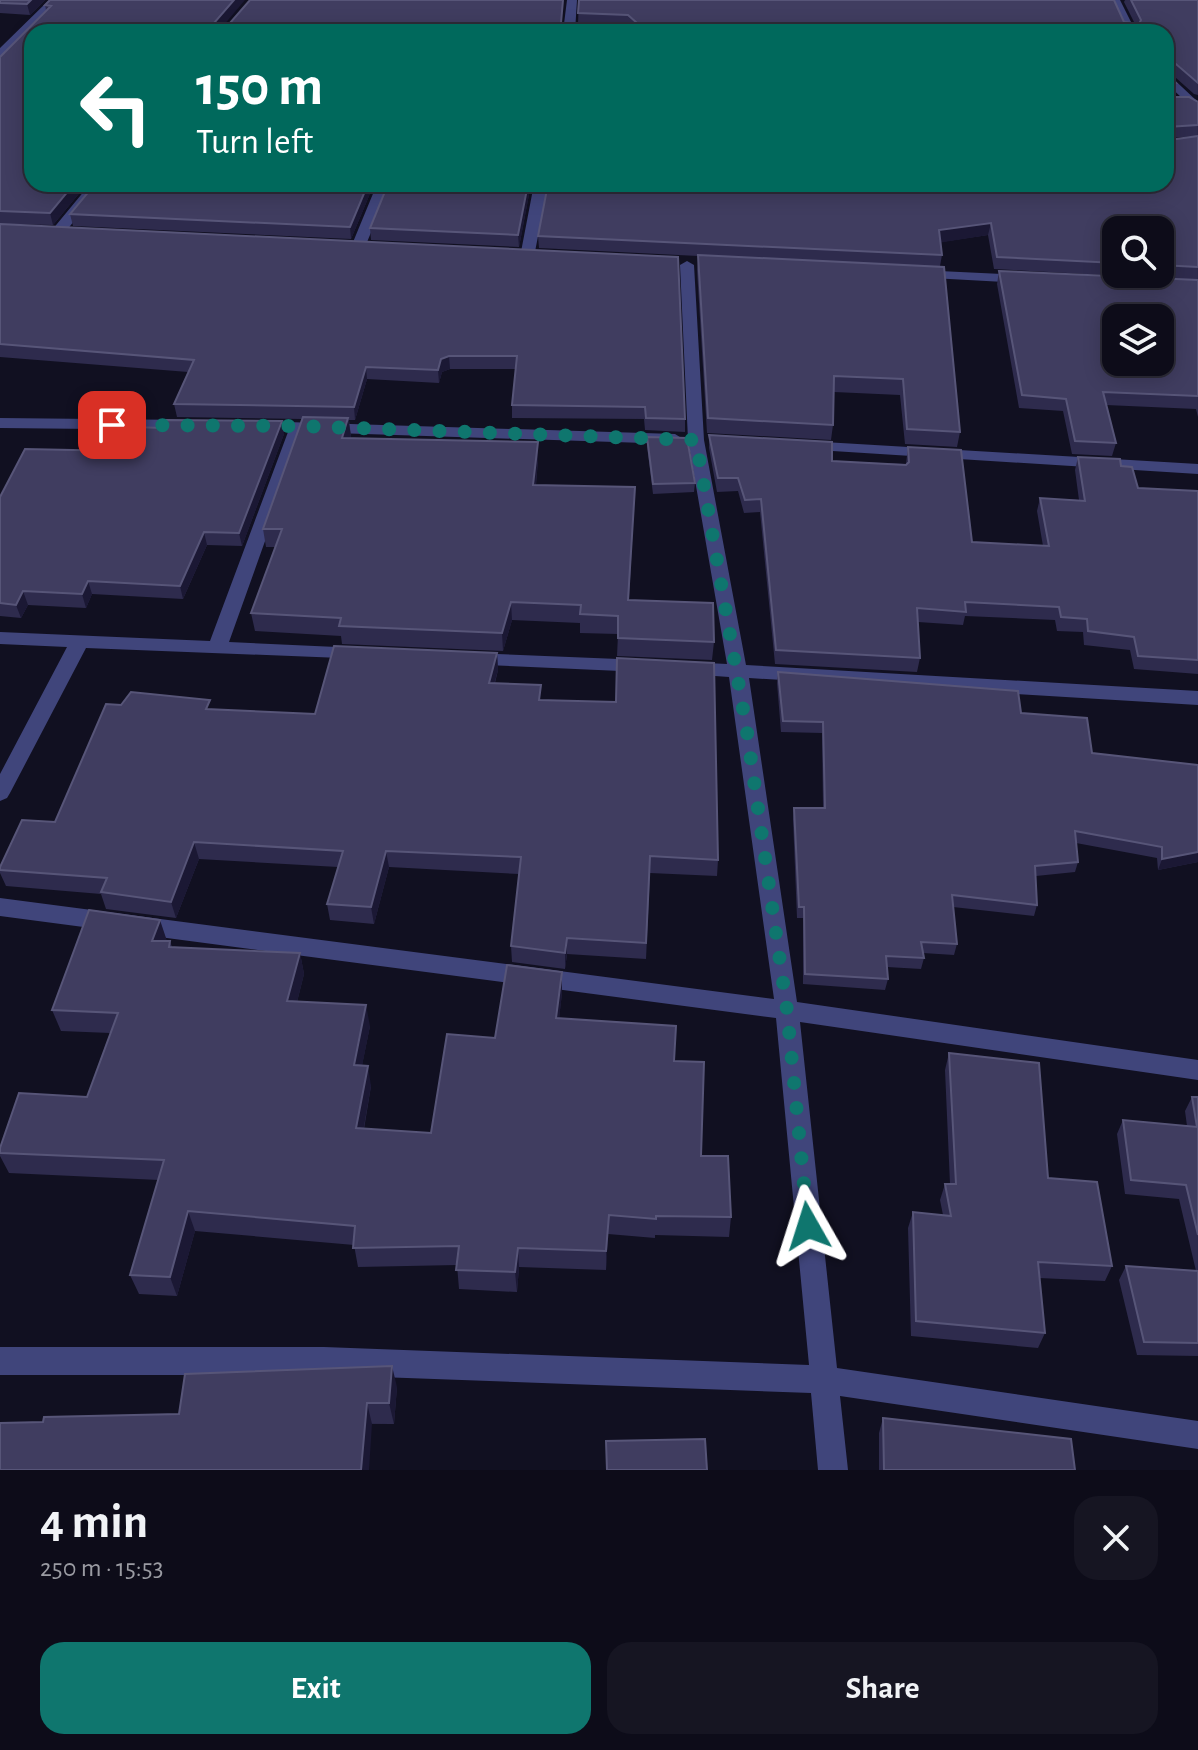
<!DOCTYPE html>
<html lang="en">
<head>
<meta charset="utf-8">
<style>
	body { margin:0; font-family:"Alegreya Sans",sans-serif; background:#161522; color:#f1f3f6; height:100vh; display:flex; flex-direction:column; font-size:30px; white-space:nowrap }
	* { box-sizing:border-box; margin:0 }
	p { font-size:26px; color:#9a9ba2 }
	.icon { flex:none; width:44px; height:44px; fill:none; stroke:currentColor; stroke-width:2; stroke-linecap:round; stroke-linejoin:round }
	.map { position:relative; height:1470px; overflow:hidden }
	.details { display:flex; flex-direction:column; background:#0d0c19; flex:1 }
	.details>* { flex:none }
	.top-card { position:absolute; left:24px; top:24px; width:1150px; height:168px; border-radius:24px; box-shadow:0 4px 20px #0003,0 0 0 2px #2d2c38; background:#00695c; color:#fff; overflow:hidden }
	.controls { position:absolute; left:1102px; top:216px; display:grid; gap:16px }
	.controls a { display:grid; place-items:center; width:72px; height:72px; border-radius:16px; background:#0d0c19; box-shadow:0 4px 20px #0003,0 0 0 2px #2d2c38; font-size:40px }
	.pin { position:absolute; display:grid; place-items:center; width:68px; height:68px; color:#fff; margin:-34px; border-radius:16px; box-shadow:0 4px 12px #0006 }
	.me { position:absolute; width:88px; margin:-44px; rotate:354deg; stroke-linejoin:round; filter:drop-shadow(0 0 6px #0008) }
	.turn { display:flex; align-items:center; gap:28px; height:168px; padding:0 40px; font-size:36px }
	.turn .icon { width:104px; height:104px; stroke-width:2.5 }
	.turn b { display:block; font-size:56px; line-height:68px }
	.round { display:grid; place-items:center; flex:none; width:84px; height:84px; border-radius:24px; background:#161522 }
	.overview { display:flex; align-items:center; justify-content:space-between; height:136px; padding:0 40px }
	h1 { font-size:48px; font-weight:700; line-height:60px }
	.button { display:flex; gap:16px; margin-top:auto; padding:16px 40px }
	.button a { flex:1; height:92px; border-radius:24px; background:#0f766e; color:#fff; font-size:32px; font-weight:700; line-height:92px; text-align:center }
	.button a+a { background:#161522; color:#f1f3f6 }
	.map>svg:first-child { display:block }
</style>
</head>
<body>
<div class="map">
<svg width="1198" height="1470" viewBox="0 0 1198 1470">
	<rect width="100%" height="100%" fill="#111021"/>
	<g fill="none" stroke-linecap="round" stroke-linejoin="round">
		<!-- minor -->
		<path fill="#40457b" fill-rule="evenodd" d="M 49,0 L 60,0 L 0,57 L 0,48 Z
			M 567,0 L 577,0 L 575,32 L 563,32 Z
			M 1110,0 L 1120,0 L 1136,32 L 1124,32 Z
			M 1166,72 L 1198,102 L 1198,113 L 1166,83 Z
			M 90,184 L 104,184 L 62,236 L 52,236 L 52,230 Z
			M 377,184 L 391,184 L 365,247 L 353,250 L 351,247 Z
			M 534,184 L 548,184 L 534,257 L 527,261 L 520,257 Z
			M 687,261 L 694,265 L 704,440 L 746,665 L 1198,691 L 1198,705 L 749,678 L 797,1002 L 1198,1060 L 1198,1080 L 800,1022 L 837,1368 L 1198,1421 L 1198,1449 L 840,1396 L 848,1470 L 818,1470 L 811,1393 L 324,1375 L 0,1375 L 0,1347 L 324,1347 L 809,1365 L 776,1018 L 0,916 L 0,898 L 774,999 L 729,677 L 687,674 L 677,668 L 687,662 L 727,664 L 688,440 L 680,265 Z
			M 918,270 L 1022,275 L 1029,279 L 1022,283 L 913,277 L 911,274 Z
			M 0,418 L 191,420 L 199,425 L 191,430 L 0,428 Z
			M 255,421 L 675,434 L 683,439 L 675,444 L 304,432 L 229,642 L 359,648 L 368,654 L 366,659 L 86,648 L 10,793 L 7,798 L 0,801 L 0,774 L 67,647 L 0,644 L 0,632 L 210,641 L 288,432 L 249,429 L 247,426 Z
			M 807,441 L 1198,464 L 1198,474 L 801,449 L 801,443 Z
			M 471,653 L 643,660 L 653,666 L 643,672 L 464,664 L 461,659 L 464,654 Z"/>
	</g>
	<!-- wall -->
	<path fill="#2e2b4d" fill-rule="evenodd" d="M 0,0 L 45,0 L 30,15 L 0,13 Z
		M 579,0 L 1135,24 L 1124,2 L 1125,0 L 1198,0 L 1198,95 L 1194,94 L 1166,69 L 32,32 L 87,184 L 53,225 L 0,224 L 0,57 L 46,10 L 45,5 L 225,23 L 578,23 Z
		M 1166,72 L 1173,94 L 1169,94 L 1169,97 L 1198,102 L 1198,280 L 994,269 L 988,235 L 941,242 L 942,255 L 940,266 L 960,432 L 957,447 L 905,444 L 900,395 L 834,392 L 833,425 L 831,440 L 707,433 L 697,270 L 698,256 L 539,248 L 538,236 ZM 1198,136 L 1169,140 L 1169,138 ZM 1116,230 L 1160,230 L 1160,274 L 1116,274 Z
		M 374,184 L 351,239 L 73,226 L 70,214 Z
		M 531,184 L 519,247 L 371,240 L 370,228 Z
		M 0,224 L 678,257 L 685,419 L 685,432 L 645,430 L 644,419 L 512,418 L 512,405 L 516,369 L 450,369 L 442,372 L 439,383 L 367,379 L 355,420 L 349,420 L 351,436 L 350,439 L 538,460 L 536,485 L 634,505 L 629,600 L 714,642 L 712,660 L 617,656 L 618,634 L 580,633 L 580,623 L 512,620 L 503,651 L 342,644 L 341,636 L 255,631 L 251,613 L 276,547 L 266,547 L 263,529 L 302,419 L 177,417 L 174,404 L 188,372 L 0,357 Z
		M 999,271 L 1198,280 L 1198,417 L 1196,409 L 1106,405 L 1116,443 L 1112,456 L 1072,454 L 1063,411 L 1019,408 L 997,284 Z
		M 284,434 L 242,546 L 207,545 L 183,599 L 92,594 L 86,608 L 28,605 L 21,618 L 0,616 L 0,497 L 121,451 Z
		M 709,435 L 832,461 L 906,464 L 908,447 L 972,542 L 1043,546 L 1037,511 L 1040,498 L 1079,500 L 1075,470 L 1078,457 L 1121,466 L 1138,488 L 1198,491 L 1198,674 L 1134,669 L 1130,650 L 1084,645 L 1083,632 L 1057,631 L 1055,620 L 965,616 L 963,625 L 918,622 L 920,658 L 917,672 L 775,664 L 760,512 L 744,513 L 738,491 L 717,492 L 709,448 Z
		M 647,437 L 695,483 L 694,492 L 653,494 L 647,446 Z
		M 497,653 L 498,670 L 495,683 L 542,700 L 718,860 L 717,876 L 650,873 L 646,959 L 567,954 L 565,969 L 512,962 L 511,946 L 519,874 L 389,867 L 374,924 L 330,920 L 327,904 L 338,867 L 199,859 L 176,918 L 106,909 L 101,894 L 6,886 L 0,873 L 0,867 L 55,822 L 212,709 L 315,714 Z
		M 778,672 L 1021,713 L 1092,753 L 1198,765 L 1198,862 L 1158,870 L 1157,858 L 1076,843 L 1078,862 L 1075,872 L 1036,876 L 1037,905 L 1034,916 L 953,907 L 957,944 L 954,955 L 923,953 L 924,958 L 921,969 L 887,967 L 888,979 L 885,990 L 803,984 L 803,918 L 797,918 L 793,819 L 794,808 L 823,808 L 822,733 L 781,732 L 777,683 Z
		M 167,941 L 170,941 L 172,947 L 300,953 L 304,974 L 297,1002 L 370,1026 L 362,1065 L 371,1086 L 364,1129 L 431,1133 L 495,1038 L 562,972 L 562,993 L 559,1018 L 674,1061 L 701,1156 L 731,1217 L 729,1237 L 655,1235 L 655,1238 L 608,1234 L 606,1270 L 519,1267 L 517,1292 L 459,1289 L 457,1265 L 358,1267 L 354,1245 L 195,1231 L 177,1296 L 139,1294 L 130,1275 L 159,1180 L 9,1173 L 0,1156 L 0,1148 L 87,1097 L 110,1033 L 61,1031 L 52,1010 Z
		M 949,1053 L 1048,1178 L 1112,1266 L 1105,1281 L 1039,1278 L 1045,1333 L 1038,1348 L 911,1336 L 908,1228 L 913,1212 L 943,1215 L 940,1200 L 945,1184 L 950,1184 L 945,1070 Z
		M 1192,1097 L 1198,1097 L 1198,1356 L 1137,1355 L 1119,1280 L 1126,1266 L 1196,1271 L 1179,1199 L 1125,1194 L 1117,1134 L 1123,1120 L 1187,1126 L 1185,1111 Z
		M 397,1387 L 394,1424 L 43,1422 L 179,1414 Z
		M 883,1418 L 1075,1470 L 879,1470 L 879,1433 Z"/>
	<!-- shaded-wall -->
	<path fill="#1b1834" d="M 31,0 L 45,0 L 30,15 L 27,4 Z
		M 234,0 L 245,0 L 218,32 L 214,23 Z
		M 1176,83 L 1173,94 L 1166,95 L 1167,84 Z
		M 74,184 L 87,184 L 53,225 L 50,213 Z
		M 368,184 L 374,184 L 351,239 L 350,227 Z
		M 528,184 L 531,184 L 519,247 L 518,235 Z
		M 991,223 L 988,235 L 938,243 L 939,230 Z
		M 449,356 L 450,369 L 442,372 L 439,383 L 438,370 L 441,359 Z
		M 366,367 L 367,379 L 355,420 L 354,407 Z
		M 348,418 L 351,436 L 345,456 L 342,438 Z
		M 282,421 L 284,434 L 242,546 L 239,533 Z
		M 538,442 L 538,460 L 534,503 L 533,485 Z
		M 204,532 L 207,545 L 183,599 L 180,586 Z
		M 88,581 L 92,594 L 86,608 L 82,594 Z
		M 23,591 L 28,605 L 21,618 L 16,605 Z
		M 511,602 L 512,620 L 503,651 L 502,633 Z
		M 497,653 L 498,670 L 490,699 L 489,683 Z
		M 194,842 L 199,859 L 176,918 L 171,902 Z
		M 386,851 L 389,867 L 374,924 L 371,907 Z
		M 1198,852 L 1198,862 L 1158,870 L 1162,859 Z
		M 160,920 L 167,941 L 152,941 Z
		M 567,938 L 567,954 L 565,969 L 565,953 Z
		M 300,953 L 304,974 L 292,1022 L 287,1001 Z
		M 562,972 L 562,993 L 557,1039 L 556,1018 Z
		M 366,1005 L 370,1026 L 358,1086 L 354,1065 Z
		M 368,1066 L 371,1086 L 360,1149 L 356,1128 Z
		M 188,1211 L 195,1231 L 177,1296 L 170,1277 Z
		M 609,1215 L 608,1234 L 606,1270 L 606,1251 Z
		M 518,1248 L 519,1267 L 517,1292 L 515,1272 Z
		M 392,1366 L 397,1387 L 394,1424 L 389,1403 Z
		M 367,1403 L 372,1424 L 369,1470 L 361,1470 Z"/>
	<!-- building -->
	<path fill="#403d60" stroke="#575578" stroke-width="2" fill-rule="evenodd" d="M 0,0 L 31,0 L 27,4 L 0,3 Z
		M 50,0 L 234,0 L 214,23 L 230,23 L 250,0 L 563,0 L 561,23 L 637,23 L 628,15 L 578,13 L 579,0 L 1114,0 L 1124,22 L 1139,24 L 1141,20 L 1131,0 L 1198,0 L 1198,83 L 1169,58 L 1166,71 L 1166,32 L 32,32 L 32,184 L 74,184 L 50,213 L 0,211 L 0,57 L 51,6 L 45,5 Z
		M 1166,72 L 1176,83 L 1167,84 L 1169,97 L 1189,97 L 1198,102 L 1198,125 L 1167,127 L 1169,140 L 1198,136 L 1198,267 L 1160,265 L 1160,230 L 1116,230 L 1116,263 L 997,257 L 991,223 L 939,230 L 942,255 L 538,236 L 548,184 L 1166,184 Z
		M 95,184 L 368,184 L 350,227 L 70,214 Z
		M 388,184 L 528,184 L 518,235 L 370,228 Z
		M 0,224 L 678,257 L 685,419 L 646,418 L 645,407 L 512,405 L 517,356 L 449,356 L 441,359 L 438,370 L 366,367 L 354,407 L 174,404 L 194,360 L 0,344 Z
		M 698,255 L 944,267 L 960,432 L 907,429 L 903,379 L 834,376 L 833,425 L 708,418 Z
		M 999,271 L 1198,280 L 1198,396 L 1103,392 L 1116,443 L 1075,441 L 1066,399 L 1022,395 ZM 1116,318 L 1160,318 L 1160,362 L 1116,362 Z
		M 303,417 L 348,418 L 342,438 L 538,442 L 533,485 L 635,487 L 628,600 L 713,603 L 714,642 L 618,638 L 618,616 L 580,614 L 581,605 L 511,602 L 502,633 L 339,626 L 341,618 L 251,613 L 282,529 L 263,529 Z
		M 166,420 L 282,421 L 239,533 L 204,532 L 180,586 L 88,581 L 82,594 L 23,591 L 16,605 L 0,603 L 0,497 L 25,449 L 121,451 L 132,427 L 163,428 Z
		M 709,435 L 832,442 L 832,461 L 906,465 L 909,462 L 908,447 L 961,450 L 972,542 L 1049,546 L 1040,498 L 1085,501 L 1078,457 L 1120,459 L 1121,466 L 1132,467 L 1138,488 L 1198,491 L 1198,660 L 1138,656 L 1134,637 L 1088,631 L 1087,619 L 1061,617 L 1059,607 L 965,602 L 966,612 L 917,608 L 920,658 L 776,650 L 761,499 L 745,500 L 738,478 L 718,478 Z
		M 647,437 L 687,438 L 695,483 L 653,484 Z
		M 334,646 L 497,653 L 489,683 L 541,685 L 539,700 L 616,702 L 617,658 L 714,663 L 718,860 L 650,856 L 646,943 L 567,938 L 565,953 L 511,946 L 521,857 L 386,851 L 371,907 L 327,904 L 343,851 L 194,842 L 171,902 L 101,892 L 107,878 L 0,870 L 0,867 L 22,820 L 55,822 L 106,704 L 121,705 L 131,692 L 210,700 L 206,709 L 315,714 Z
		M 778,672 L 1018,691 L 1021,713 L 1087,718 L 1092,753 L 1198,765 L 1198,852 L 1162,859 L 1162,847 L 1075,831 L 1078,862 L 1035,866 L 1037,905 L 952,895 L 957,944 L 921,942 L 924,958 L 886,956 L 888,979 L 805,974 L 804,907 L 799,907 L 794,808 L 825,808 L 823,722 L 783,721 Z
		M 89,910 L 160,920 L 152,941 L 170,941 L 169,947 L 300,953 L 287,1001 L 366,1005 L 354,1065 L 368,1066 L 356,1128 L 431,1133 L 447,1034 L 495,1038 L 507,965 L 562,972 L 556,1018 L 676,1026 L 674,1061 L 704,1062 L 701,1156 L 728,1156 L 731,1217 L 656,1216 L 656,1219 L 609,1215 L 606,1251 L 518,1248 L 515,1272 L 456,1270 L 459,1246 L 353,1248 L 355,1226 L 188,1211 L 170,1277 L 130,1275 L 164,1160 L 0,1153 L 0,1148 L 19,1093 L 87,1097 L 118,1013 L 52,1010 Z
		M 949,1053 L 1039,1063 L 1048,1178 L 1097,1182 L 1112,1266 L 1038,1262 L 1045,1333 L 916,1321 L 913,1212 L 951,1216 L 945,1184 L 956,1184 Z
		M 1192,1097 L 1198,1097 L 1198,1235 L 1186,1185 L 1131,1180 L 1123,1120 L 1197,1127 Z
		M 1126,1266 L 1198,1271 L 1198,1343 L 1144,1342 Z
		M 392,1366 L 389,1403 L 367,1403 L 361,1470 L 0,1470 L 0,1423 L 43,1422 L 44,1417 L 179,1414 L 185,1374 Z
		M 883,1418 L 1071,1439 L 1075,1470 L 884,1470 Z
		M 705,1439 L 707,1470 L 607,1470 L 606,1441 Z"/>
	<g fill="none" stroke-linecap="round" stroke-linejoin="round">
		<!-- route -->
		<path stroke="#0f766e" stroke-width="14" stroke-dasharray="0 25.2" d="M 112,425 L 298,426 L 696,440 L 747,732 L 787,1010 L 808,1226"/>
	</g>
</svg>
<div class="controls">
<a><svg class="icon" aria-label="search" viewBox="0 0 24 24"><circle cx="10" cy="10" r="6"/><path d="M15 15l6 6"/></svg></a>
<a><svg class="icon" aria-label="layers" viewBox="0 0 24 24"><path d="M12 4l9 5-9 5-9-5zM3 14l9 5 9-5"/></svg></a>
</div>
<div class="pin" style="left:112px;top:425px;background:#d93025"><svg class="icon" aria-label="arrive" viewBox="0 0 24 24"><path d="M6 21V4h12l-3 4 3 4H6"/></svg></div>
<svg class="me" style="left:808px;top:1226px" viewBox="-20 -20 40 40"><path d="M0-17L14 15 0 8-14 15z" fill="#0f766e" stroke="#fff" stroke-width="4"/></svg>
<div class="top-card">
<div class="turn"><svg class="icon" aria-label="left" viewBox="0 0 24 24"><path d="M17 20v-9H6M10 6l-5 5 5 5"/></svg><div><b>150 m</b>Turn left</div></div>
</div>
</div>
<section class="details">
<div class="overview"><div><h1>4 min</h1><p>250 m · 15:53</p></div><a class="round"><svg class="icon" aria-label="close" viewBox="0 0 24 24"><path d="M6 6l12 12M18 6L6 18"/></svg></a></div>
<div class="button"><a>Exit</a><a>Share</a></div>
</section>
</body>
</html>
